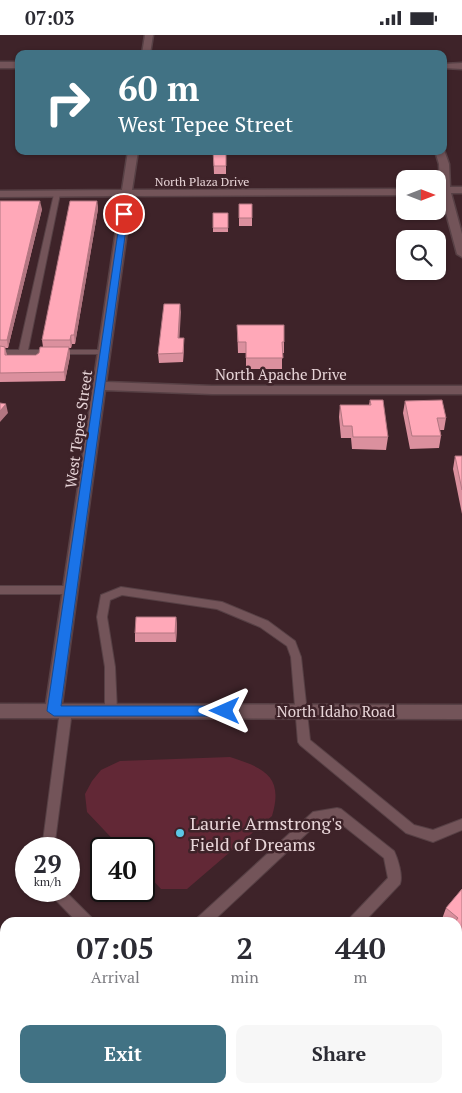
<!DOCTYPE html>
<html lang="en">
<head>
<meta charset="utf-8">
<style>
	body { margin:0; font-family:"PT Serif",serif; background:#f7f7f7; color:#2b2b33; height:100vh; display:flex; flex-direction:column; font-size:19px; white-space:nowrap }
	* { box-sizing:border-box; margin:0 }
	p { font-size:16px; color:#7c7c81 }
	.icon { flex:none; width:28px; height:28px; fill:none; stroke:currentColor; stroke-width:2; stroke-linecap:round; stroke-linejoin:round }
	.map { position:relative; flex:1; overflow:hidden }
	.sheet { position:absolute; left:0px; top:882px; width:462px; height:176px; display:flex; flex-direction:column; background:#fff; border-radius:15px 15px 0 0; box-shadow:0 1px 4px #0004 }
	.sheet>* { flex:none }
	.guide { position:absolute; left:15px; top:15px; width:432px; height:105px; border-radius:10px; box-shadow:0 1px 4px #0004; background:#417284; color:#fff; overflow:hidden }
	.needle { width:32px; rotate:90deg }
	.tools { position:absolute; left:396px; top:135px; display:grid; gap:10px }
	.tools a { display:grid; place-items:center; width:50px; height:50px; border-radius:10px; background:#fff; box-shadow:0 1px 4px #0004; font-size:25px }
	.speed { position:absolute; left:15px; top:802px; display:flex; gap:10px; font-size:25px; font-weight:700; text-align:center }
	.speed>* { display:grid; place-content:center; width:65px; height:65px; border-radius:50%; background:#fff; box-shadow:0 1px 4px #0004; line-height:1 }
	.speed small { font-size:12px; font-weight:400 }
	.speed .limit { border:2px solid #111; border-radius:8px; background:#fff; color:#111 }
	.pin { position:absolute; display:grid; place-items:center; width:42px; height:42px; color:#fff; margin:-21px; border:2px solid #fff; border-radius:50%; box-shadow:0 1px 5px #0007 }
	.me { position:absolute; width:55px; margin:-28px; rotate:270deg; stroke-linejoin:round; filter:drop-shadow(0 0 4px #0008) }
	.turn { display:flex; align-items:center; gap:18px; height:105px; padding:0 20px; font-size:22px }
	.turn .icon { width:65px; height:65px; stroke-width:2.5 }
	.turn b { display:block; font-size:35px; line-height:42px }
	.eta { display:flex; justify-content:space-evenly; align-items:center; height:85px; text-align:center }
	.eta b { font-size:30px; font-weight:700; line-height:35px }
	.cta { display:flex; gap:10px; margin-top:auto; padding:10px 20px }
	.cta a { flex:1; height:58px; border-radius:10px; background:#417284; color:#fff; font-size:20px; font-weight:700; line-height:58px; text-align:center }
	.cta a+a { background:#f7f7f7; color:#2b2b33 }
	.status { display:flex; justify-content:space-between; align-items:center; height:35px; padding:0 25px; background:#fff; direction:ltr }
	.status svg { height:14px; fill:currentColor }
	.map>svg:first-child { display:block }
</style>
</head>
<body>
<div class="status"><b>07:03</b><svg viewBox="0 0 49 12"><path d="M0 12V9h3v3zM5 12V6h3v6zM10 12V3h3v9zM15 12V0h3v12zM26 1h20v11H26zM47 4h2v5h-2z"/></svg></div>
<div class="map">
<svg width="462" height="1058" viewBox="0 0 462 1058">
	<rect width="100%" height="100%" fill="#3e2329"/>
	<!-- green -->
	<path fill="#622836" d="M 230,722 C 264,733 284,741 272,781 L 187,854 L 161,854 L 144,836 L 144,814 L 122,814 L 87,777 L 85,759 L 92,746 L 101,735 L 120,726 Z"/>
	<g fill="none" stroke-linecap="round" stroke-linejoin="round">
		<defs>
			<path id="lane" d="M 57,157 L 60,159 L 28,315 L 105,315 L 109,317 L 105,319 L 0,319 L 0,315 L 19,315 L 54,159 Z
				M 0,551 L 71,551 L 75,552 L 76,555 L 75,558 L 71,559 L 0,559 Z
				M 121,552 L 222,567 L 268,586 L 295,606 L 301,622 L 310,705 L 414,790 L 433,795 L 462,784 L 462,795 L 433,807 L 406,798 L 300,710 L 298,707 L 291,622 L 287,611 L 260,592 L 217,574 L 122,560 L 110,565 L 107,582 L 115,632 L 117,676 L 115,679 L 111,681 L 107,679 L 105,676 L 105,632 L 97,582 L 101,560 Z
				M 66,671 L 70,673 L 72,676 L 54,814 L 42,814 L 60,676 L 62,673 Z
				M 337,773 L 341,774 L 394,816 C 398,824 403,841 400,849 L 363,888 L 348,888 L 349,884 L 388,843 L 384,823 L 335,784 L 320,786 L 211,888 L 195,888 L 196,884 L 313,777 Z
				M 50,856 L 65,856 L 93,884 L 94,888 L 78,888 L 51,860 Z
				M 301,1054 L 318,1054 L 319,1058 L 302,1058 Z"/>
			<path id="street" d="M 145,0 L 153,0 L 150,19 L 142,19 Z
				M 0,27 L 19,27 L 19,33 L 0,33 Z
				M 462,28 L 462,34 L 444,33 L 444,29 Z
				M 444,115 L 449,129 L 450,152 L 462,152 L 462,158 L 451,158 L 462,199 L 462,222 L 457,219 L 441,159 L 438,159 L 438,153 L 440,153 L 439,129 L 435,116 Z
				M 128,116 L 138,116 L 132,155 L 405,154 L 405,160 L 132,161 L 106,347 L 212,351 L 462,351 L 462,359 L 212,359 L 105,355 L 61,676 L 59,681 L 53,683 L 47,681 L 45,676 L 121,161 L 0,162 L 0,156 L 122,155 Z"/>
			<path id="secondary" d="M 0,669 L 462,670 L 462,684 L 0,683 Z"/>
		</defs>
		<!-- lane casing -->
		<use href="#lane" stroke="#574045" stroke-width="2"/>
		<!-- street casing -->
		<use href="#street" stroke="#574045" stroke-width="3"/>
		<!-- secondary casing -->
		<use href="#secondary" stroke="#574045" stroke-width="3"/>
		<!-- lane -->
		<use href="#lane" fill="#735459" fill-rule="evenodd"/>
		<!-- street -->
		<use href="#street" fill="#735459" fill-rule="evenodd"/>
		<!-- secondary -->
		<use href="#secondary" fill="#735459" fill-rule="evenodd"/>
	</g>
	<!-- wall -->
	<path fill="#db909e" d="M 213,116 L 226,116 L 226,139 L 214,139 Z
		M 0,166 L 42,174 L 8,313 L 5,313 L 7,320 L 36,320 L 39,318 L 43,312 L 42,305 L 97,166 L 98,174 L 75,309 L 72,309 L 71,313 L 69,313 L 70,321 L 65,346 L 0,347 Z
		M 239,169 L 252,169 L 252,191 L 239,191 Z
		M 213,178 L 228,178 L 228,197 L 213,197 Z
		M 180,269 L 179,303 L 184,311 L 183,327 L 159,328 L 158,319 Z
		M 237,290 L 284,307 L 284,318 L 282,318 L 282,334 L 246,334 L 246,318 L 238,318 Z
		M 370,365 L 388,402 L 386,415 L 352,414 L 351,403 L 341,403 L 339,382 L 340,370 L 369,370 Z
		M 405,366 L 446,383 L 444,395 L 440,395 L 441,401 L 439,413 L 410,414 L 403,378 Z
		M 455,421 L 462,421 L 462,479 L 453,434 Z
		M 176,582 L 177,591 L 176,607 L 135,607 L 135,598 Z
		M 462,854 L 462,1058 L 353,1058 L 349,1054 L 458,1054 L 458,888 L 447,888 L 442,884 L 446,873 Z"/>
	<!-- shaded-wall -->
	<path fill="#b27681" d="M 40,166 L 42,174 L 8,313 L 7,305 Z
		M 97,166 L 98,174 L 75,309 L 74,300 Z
		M 180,269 L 181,277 L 179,311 L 178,303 Z
		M 71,300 L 72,309 L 71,313 L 70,305 Z
		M 184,303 L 184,311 L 183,327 L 183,318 Z
		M 69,312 L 70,321 L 65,346 L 64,337 Z
		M 6,369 L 8,378 L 0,387 L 0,376 Z
		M 176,582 L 177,591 L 176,607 L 175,598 Z"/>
	<!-- building -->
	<path fill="#ffa8b8" stroke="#b27681" d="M 213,116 L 226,116 L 226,131 L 214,131 Z
		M 0,166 L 40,166 L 7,305 L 0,305 Z
		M 70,166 L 97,166 L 74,300 L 71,300 L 70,305 L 42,305 Z
		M 239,169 L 252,169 L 252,183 L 239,183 Z
		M 213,178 L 228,178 L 228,193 L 213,193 Z
		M 164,269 L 180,269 L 178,303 L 184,303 L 183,318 L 158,319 Z
		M 237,290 L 284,290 L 284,307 L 282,307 L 283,323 L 246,323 L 246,307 L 238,307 Z
		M 0,311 L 5,312 L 5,320 L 36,320 L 39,318 L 40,312 L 69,312 L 64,337 L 0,338 Z
		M 370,365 L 383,365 L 388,402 L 353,402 L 352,391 L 343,391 L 340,370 L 371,370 Z
		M 442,365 L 446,383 L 437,383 L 441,401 L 412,401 L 405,366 Z
		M 0,368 L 6,369 L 0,376 Z
		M 455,421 L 462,421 L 462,455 Z
		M 136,582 L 176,582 L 175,598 L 135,598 Z
		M 462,854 L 462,1058 L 365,1058 L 361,1054 L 458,1054 L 458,888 L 454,888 L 458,883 L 446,873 Z"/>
	<!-- route -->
	<path fill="#1a73e8" stroke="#114b97" d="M 121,177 L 128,179 L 61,671 L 225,671 L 232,676 L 225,681 L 54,681 L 47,676 Z"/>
	<!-- markers -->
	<circle fill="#5bc8e6" stroke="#3e2329" stroke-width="2" cx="180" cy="798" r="5"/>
	<g text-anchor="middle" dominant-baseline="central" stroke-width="5" stroke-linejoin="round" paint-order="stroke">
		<!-- far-street labels -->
		<g font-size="12" fill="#e8d5d8" stroke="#3e2329">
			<text x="202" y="146">North Plaza Drive</text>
		</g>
		<!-- street labels -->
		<g font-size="15" fill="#e8d5d8" stroke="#3e2329">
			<text x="281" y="339">North Apache Drive</text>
			<text transform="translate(78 394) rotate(-82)">West Tepee Street</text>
			<text x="336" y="676">North Idaho Road</text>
		</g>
		<!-- near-poi labels -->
		<g font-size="18" fill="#e8d5d8" stroke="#3e2329" text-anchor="start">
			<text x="190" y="788">Laurie Armstrong's<tspan x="190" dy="21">Field of Dreams</tspan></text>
		</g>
	</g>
</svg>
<div class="tools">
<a><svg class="needle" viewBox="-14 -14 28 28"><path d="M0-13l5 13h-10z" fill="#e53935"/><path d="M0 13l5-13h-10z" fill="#7c7c81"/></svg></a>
<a><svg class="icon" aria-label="search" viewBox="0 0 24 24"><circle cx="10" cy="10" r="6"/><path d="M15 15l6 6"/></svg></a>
</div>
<div class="speed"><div>29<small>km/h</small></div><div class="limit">40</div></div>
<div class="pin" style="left:124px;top:179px;background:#d93025"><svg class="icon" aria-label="arrive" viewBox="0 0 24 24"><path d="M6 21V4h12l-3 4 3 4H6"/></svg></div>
<svg class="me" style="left:225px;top:676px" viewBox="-20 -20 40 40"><path d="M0-17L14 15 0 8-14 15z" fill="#1a73e8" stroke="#fff" stroke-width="4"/></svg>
<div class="guide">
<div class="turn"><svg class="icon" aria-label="right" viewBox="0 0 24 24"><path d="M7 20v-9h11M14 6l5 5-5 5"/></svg><div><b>60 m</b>West Tepee Street</div></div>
</div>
<section class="sheet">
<div class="eta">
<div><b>07:05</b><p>Arrival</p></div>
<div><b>2</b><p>min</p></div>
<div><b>440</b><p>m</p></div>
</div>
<div class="cta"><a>Exit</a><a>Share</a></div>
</section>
</div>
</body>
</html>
